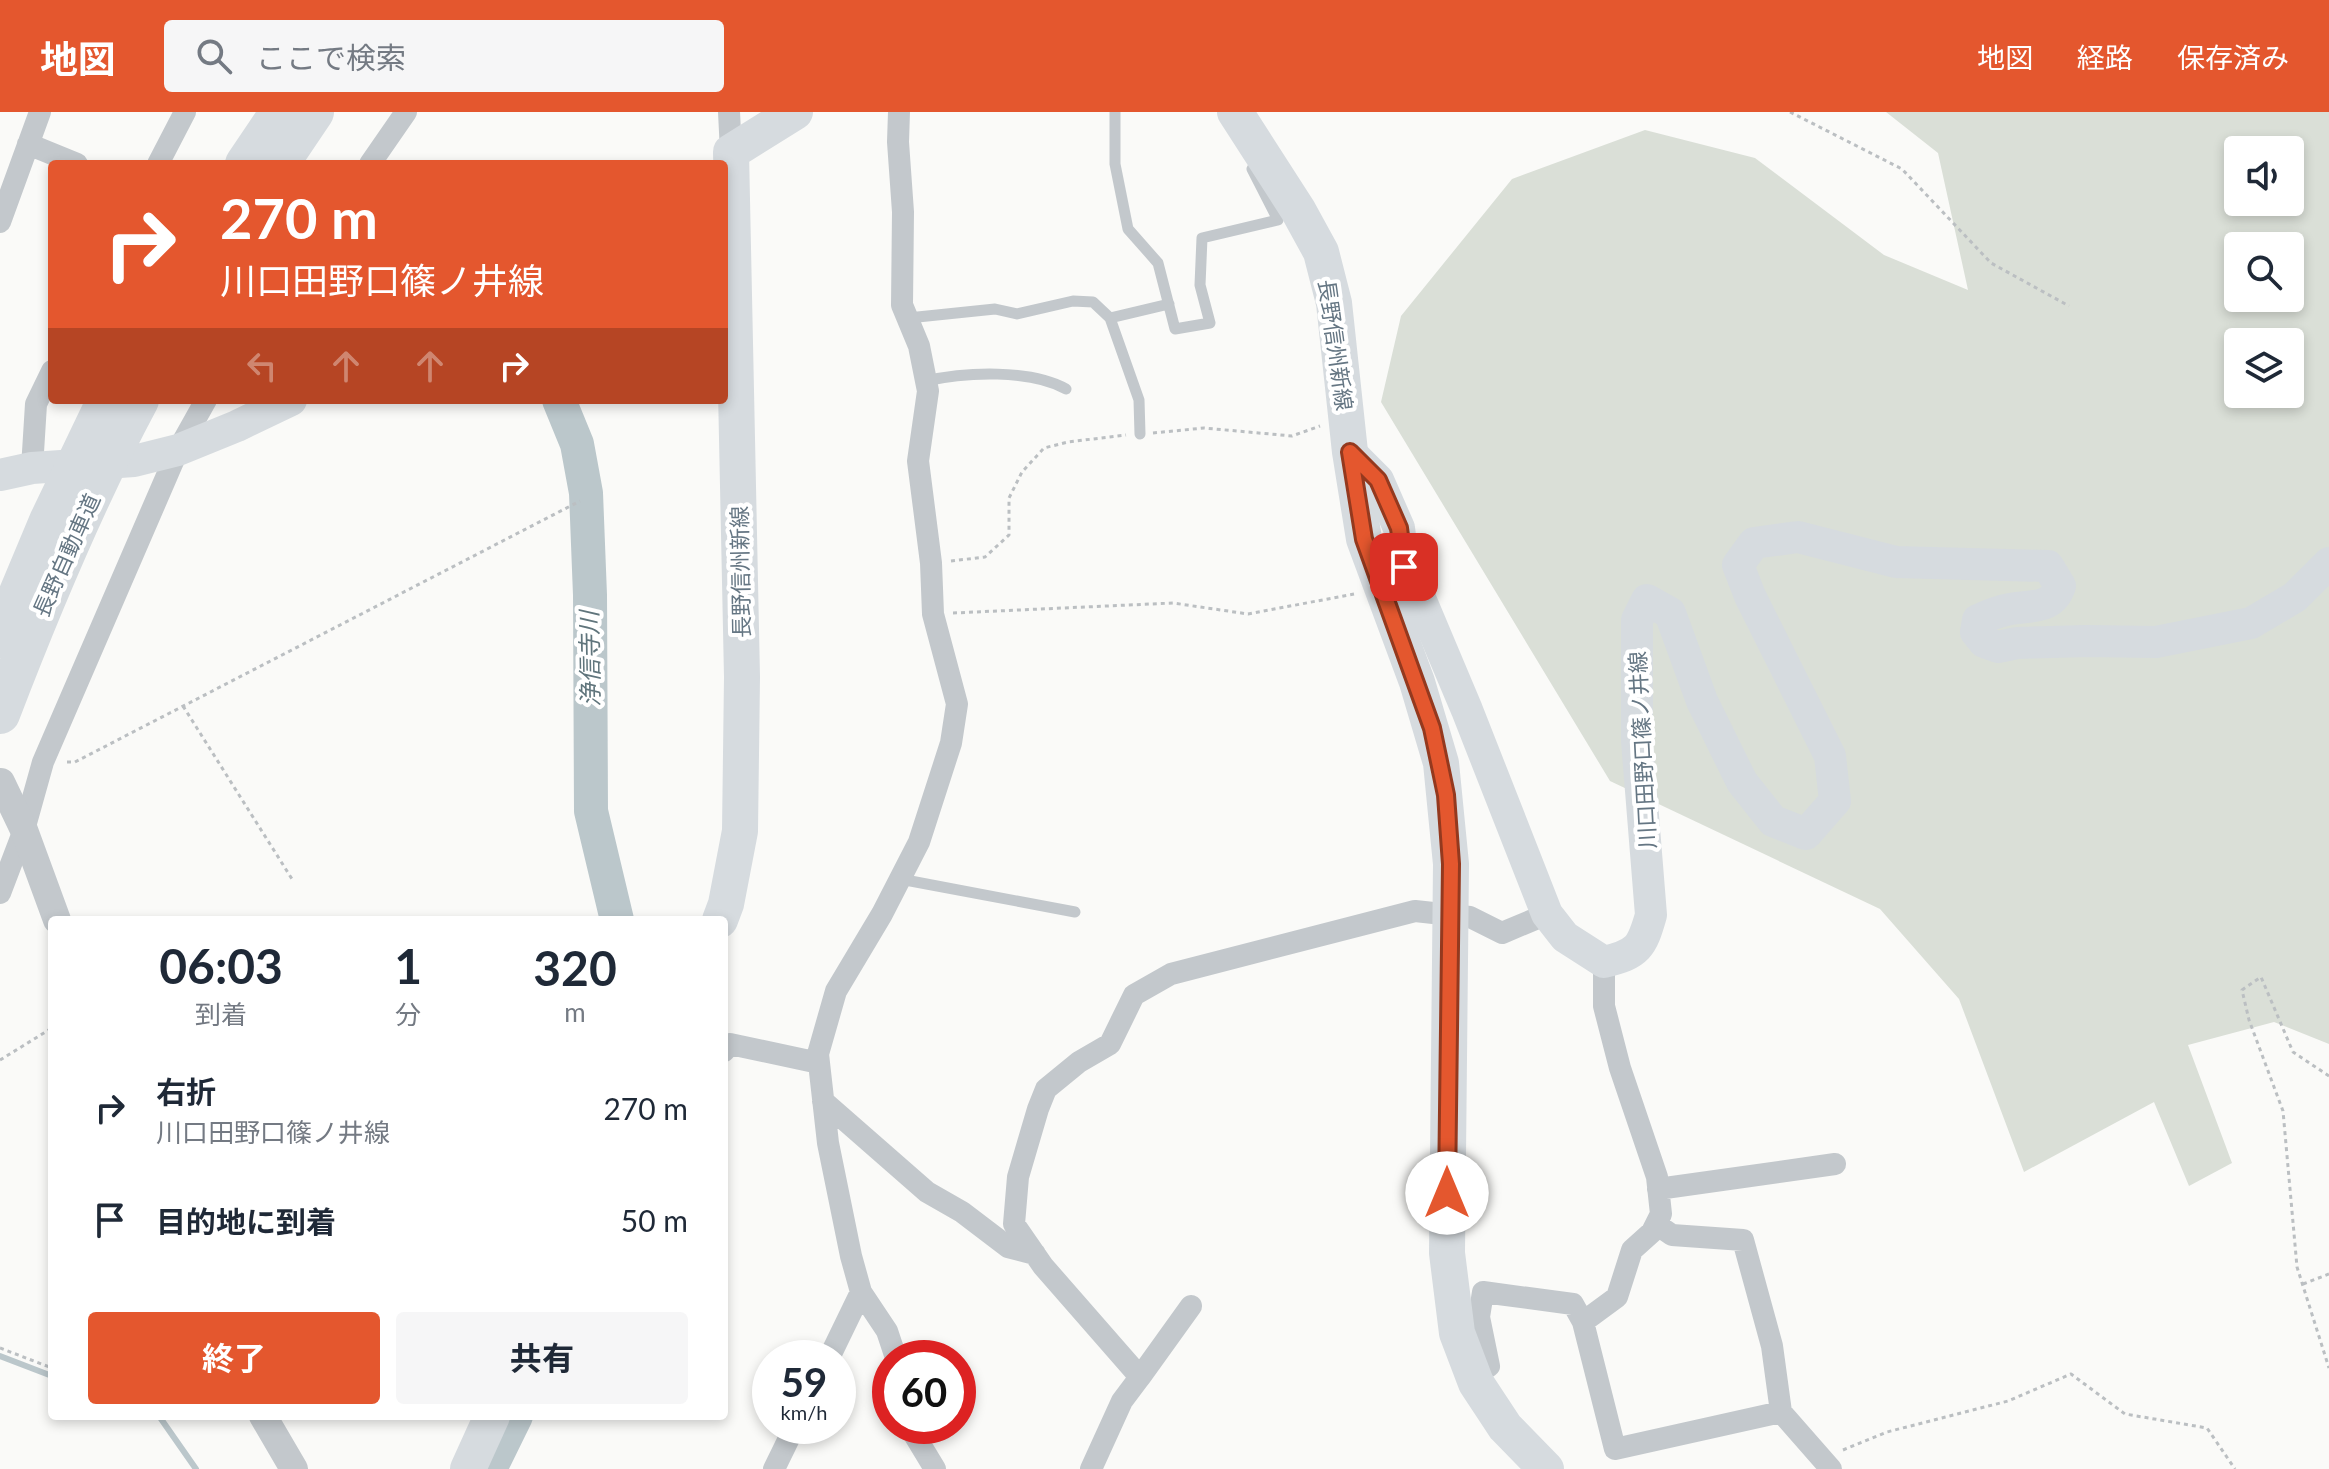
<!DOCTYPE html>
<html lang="ja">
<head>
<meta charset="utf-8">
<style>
	body { margin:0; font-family:Lato,"Noto Sans JP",sans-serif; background:#f6f6f7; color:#1f2937; height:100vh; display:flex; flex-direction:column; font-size:30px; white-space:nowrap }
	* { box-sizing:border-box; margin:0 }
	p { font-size:26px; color:#747a83 }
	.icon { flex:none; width:44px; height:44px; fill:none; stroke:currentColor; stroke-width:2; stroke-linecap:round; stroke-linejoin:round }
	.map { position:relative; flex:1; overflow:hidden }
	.side { position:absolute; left:48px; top:804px; width:680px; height:504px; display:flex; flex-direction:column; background:#fff; border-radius:8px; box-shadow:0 4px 12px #0003 }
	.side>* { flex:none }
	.top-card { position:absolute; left:48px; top:48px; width:680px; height:244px; border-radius:8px; box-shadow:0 4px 12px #0003; background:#e4572e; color:#fff; overflow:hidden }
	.buttons { position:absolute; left:2224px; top:24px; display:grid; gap:16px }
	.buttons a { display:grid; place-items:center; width:80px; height:80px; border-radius:8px; background:#fff; box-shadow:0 4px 12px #0003; font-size:40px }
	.speed { position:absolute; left:752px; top:1228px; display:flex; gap:16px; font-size:40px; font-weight:700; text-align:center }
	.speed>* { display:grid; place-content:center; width:104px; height:104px; border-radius:50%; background:#fff; box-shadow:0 4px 12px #0003; line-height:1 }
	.speed small { font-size:20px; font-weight:400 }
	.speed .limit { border:12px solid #d22; background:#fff; color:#111 }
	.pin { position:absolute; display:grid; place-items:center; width:68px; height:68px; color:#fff; margin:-34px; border-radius:16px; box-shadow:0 4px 12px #0006 }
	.me { position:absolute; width:88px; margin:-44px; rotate:0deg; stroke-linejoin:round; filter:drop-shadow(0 0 6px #0008) }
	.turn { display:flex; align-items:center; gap:28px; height:168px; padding:0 40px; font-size:36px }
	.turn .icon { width:104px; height:104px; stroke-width:2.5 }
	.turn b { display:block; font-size:56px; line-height:68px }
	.lanes { display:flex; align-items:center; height:76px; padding:0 40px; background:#0003; justify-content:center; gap:40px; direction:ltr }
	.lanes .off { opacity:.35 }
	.eta { display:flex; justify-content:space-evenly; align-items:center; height:136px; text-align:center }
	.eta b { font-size:48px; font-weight:700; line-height:56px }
	.primary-button { display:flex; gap:16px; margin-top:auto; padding:16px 40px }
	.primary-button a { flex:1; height:92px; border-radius:8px; background:#e4572e; color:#fff; font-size:32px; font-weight:700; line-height:92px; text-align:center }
	.primary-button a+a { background:#f6f6f7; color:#1f2937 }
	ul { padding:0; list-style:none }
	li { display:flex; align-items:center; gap:24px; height:112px; padding:0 40px }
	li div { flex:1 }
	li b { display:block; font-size:30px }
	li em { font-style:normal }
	header { display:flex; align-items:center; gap:48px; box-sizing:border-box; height:112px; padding:0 40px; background:#e4572e; color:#fff }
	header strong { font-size:38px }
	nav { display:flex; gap:44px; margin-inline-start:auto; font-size:28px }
	.search { width:560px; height:72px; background:#f6f6f7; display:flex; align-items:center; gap:20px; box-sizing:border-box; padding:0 28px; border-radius:8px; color:#747a83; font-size:30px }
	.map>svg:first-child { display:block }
</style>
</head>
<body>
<header>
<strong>地図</strong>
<div class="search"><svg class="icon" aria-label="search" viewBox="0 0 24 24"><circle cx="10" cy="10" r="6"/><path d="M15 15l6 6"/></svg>ここで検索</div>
<nav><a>地図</a><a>経路</a><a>保存済み</a></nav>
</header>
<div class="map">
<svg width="2329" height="1357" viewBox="0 0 2329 1357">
	<rect width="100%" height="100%" fill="#fafaf8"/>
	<!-- green -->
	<path fill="#dadfd7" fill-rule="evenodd" d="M 1886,0 L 2329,0 L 2329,932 L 2274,910 L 2188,933 L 2232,1051 L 2189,1074 L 2154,990 L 2024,1060 L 1959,887 L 1880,797 L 1610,669 L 1381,290 L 1401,204 L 1512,67 L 1645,18 L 1755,46 L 1884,143 L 1968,178 L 1938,41 ZM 2238,38 L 2290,38 L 2290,90 L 2238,90 ZM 2238,134 L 2290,134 L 2290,186 L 2238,186 ZM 2238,230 L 2290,230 L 2290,282 L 2238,282 Z"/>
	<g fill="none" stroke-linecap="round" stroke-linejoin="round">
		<!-- stream -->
		<path stroke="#bbc7cb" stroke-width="6" d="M 0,1244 L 52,1264
			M 159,1304 L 196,1357"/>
		<!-- river -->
		<path stroke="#bbc7cb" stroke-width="34" d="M 559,288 L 577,332 L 586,381 L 590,483 L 591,699 L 617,808
			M 490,1357 L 516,1304"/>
		<!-- path -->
		<path stroke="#bbbfc2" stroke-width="3" stroke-dasharray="4 4" stroke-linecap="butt" d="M 1790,0 L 1902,57 L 1991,151 L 2069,194
			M 1153,321 L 1204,316 L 1292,324 L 1320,314
			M 951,449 L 985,445 L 1009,423 L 1009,386 L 1022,360 L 1044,336 L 1068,330 L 1126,323
			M 953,501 L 1173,491 L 1248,502 L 1354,482
			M 183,594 L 292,767
			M 67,650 L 75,650 L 580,389
			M 0,948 L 52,916
			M 2329,964 L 2293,940 L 2261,865 L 2242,878 L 2249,908 L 2283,999 L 2297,1155 L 2329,1256
			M 2303,1172 L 2329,1162
			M 0,1236 L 52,1256
			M 1843,1338 L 1887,1320 L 2008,1289 L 2071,1262 L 2125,1302 L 2207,1316 L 2235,1357"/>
		<!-- service -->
		<path stroke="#c3c8cc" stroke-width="11" d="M 1115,0 L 1115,52 L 1128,117 L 1158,151 L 1175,217 L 1210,211 L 1200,173 L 1202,126 L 1278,108 L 1252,57
			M 908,206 L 995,197 L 1017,202 L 1073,189 L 1093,190 L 1110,206
			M 926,269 C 965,260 1031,257 1066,277
			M 1140,322 L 1139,288 L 1110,206 L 1169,192
			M 900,767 L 1075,800"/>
		<!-- minor -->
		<path stroke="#c3c8cc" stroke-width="22" d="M 729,0 L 731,40
			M 28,32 L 77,52
			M 158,52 L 185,0
			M 370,52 L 406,0
			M 0,110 L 40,0
			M 32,356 L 36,292 L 52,259
			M 0,781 L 24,718 L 43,650 L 178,338 L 206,288
			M 1604,850 L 1604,894 L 1620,956 L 1657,1065 L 1661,1102 L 1652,1120 L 1632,1138 L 1617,1185 L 1583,1210 L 1615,1337 L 1781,1300 L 1831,1357
			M 724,939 L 730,932 L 819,951
			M 823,989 L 927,1080 L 962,1100 L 1008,1135 L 1035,1142
			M 1658,1077 L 1835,1052
			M 1656,1112 L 1672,1123 L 1743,1128 L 1772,1234 L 1781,1300
			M 829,1246 L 861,1180
			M 896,1246 L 887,1219 L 861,1180 L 851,1144 L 828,1031 L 818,942 L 836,879 L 882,802 L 919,730 L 951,631 L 957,592 L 933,502 L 931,451 L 918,349 L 928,279 L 919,234 L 902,193 L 903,100 L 898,30 L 899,0
			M 1474,1264 L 1489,1254 L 1479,1205 L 1483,1180 L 1573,1192 L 1583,1210
			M 1140,1265 L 1191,1194
			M 909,1314 L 935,1357
			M 774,1357 L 795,1314
			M 1091,1357 L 1122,1289 L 1140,1265 L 1043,1154 L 1014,1112 L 1018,1065 L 1038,997 L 1046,977 L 1079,950 L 1110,932 L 1134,883 L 1171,862 L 1415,799 L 1470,805 L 1502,821 L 1547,802"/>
		<!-- tertiary -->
		<path stroke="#c3c8cc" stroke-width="28" d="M 1,670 L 24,718 L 57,808
			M 263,1304 L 294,1357"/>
		<!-- secondary -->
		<path stroke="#d6dbdf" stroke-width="32" d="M 1350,340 L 1378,368 L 1399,416 L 1404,455 L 1419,484 L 1467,598 L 1547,802 L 1565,825 L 1604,850 C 1638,842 1642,835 1651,803 L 1637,629 L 1637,508 L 1647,488 L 1670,501 L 1702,589 L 1742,670 L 1773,709 L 1806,722 L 1835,689 L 1830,644 L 1750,484 L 1738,453 L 1754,431 L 1798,425 L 1896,450 L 2048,454 L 2060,474 C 2052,498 2031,493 2010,497 C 1999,499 1989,503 1978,508 L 1976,520 L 1984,530 L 1998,535 L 2017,531 L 2087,529 L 2156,530 L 2251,511 L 2295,485 L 2329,451
			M 0,363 L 32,356 L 134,349 L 178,338 L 237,314 L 291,288"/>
		<!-- primary -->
		<path stroke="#d6dbdf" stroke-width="36" d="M 1235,0 L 1298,98 L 1321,140 L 1334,191 L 1350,340 L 1364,427 L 1417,570 L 1441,651 L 1451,752 L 1447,1141 L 1457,1221 L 1476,1271 L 1505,1315 L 1546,1357
			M 720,808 L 726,792 L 740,719 L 742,565 L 731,40 L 795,0
			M 468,1357 L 492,1304"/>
		<!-- motorway -->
		<path stroke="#d6dbdf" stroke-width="40" d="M 245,52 L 280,0
			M 279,52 L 314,0
			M 0,526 L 49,409 L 107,288
			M 0,602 C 41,495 85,389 139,288"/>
	</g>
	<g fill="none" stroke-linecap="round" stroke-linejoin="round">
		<defs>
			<path id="route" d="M 1404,455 L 1399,416 L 1378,368 L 1350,340 L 1364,427 L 1432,616 L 1446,683 L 1451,752 L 1447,1081"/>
		</defs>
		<!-- route casing -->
		<use href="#route" stroke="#94391e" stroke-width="20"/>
		<!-- route -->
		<use href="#route" stroke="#e4572e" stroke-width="14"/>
	</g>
	<g text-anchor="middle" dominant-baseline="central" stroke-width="8" stroke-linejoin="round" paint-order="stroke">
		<!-- street labels -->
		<g font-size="22" fill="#657683" stroke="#fff">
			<text transform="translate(1336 233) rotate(82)">長野信州新線</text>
			<text transform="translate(66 443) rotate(-66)">長野自動車道</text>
			<text transform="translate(740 460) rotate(-91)">長野信州新線</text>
			<text transform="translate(1642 638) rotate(-93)">川口田野口篠ノ井線</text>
		</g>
		<!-- water labels -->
		<g font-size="24" font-style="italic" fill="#60757c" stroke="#fff">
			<text transform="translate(589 547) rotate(-91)">浄信寺川</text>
		</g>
	</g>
</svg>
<div class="buttons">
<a><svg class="icon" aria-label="sound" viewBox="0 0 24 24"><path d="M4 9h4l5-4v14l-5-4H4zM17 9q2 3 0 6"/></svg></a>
<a><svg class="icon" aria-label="search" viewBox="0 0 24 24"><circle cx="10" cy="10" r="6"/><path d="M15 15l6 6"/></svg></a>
<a><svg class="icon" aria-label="layers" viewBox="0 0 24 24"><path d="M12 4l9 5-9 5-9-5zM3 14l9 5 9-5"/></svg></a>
</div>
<div class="speed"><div>59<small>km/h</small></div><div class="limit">60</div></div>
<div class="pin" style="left:1404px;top:455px;background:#d93025"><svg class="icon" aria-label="arrive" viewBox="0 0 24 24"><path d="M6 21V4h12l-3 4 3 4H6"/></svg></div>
<svg class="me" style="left:1447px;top:1081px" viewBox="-20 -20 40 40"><circle r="19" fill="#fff"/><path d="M0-13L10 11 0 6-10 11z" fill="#e4572e"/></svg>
<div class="top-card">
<div class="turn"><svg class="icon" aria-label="right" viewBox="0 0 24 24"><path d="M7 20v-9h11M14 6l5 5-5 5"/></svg><div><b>270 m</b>川口田野口篠ノ井線</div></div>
<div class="lanes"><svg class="icon off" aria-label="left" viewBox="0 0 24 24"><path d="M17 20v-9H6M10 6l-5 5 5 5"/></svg><svg class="icon off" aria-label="ahead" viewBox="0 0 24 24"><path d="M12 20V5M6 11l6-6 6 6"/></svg><svg class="icon off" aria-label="ahead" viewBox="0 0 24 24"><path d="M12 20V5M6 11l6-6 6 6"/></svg><svg class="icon" aria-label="right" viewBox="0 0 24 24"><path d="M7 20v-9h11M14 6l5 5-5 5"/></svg></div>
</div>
<section class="side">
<div class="eta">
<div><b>06:03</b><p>到着</p></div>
<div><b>1</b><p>分</p></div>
<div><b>320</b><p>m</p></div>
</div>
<ul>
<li><svg class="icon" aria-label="right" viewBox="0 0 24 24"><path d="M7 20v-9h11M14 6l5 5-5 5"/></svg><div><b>右折</b><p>川口田野口篠ノ井線</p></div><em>270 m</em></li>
<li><svg class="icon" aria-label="arrive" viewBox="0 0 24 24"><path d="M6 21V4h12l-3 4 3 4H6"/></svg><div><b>目的地に到着</b></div><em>50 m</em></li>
</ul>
<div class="primary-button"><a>終了</a><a>共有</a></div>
</section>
</div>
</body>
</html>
